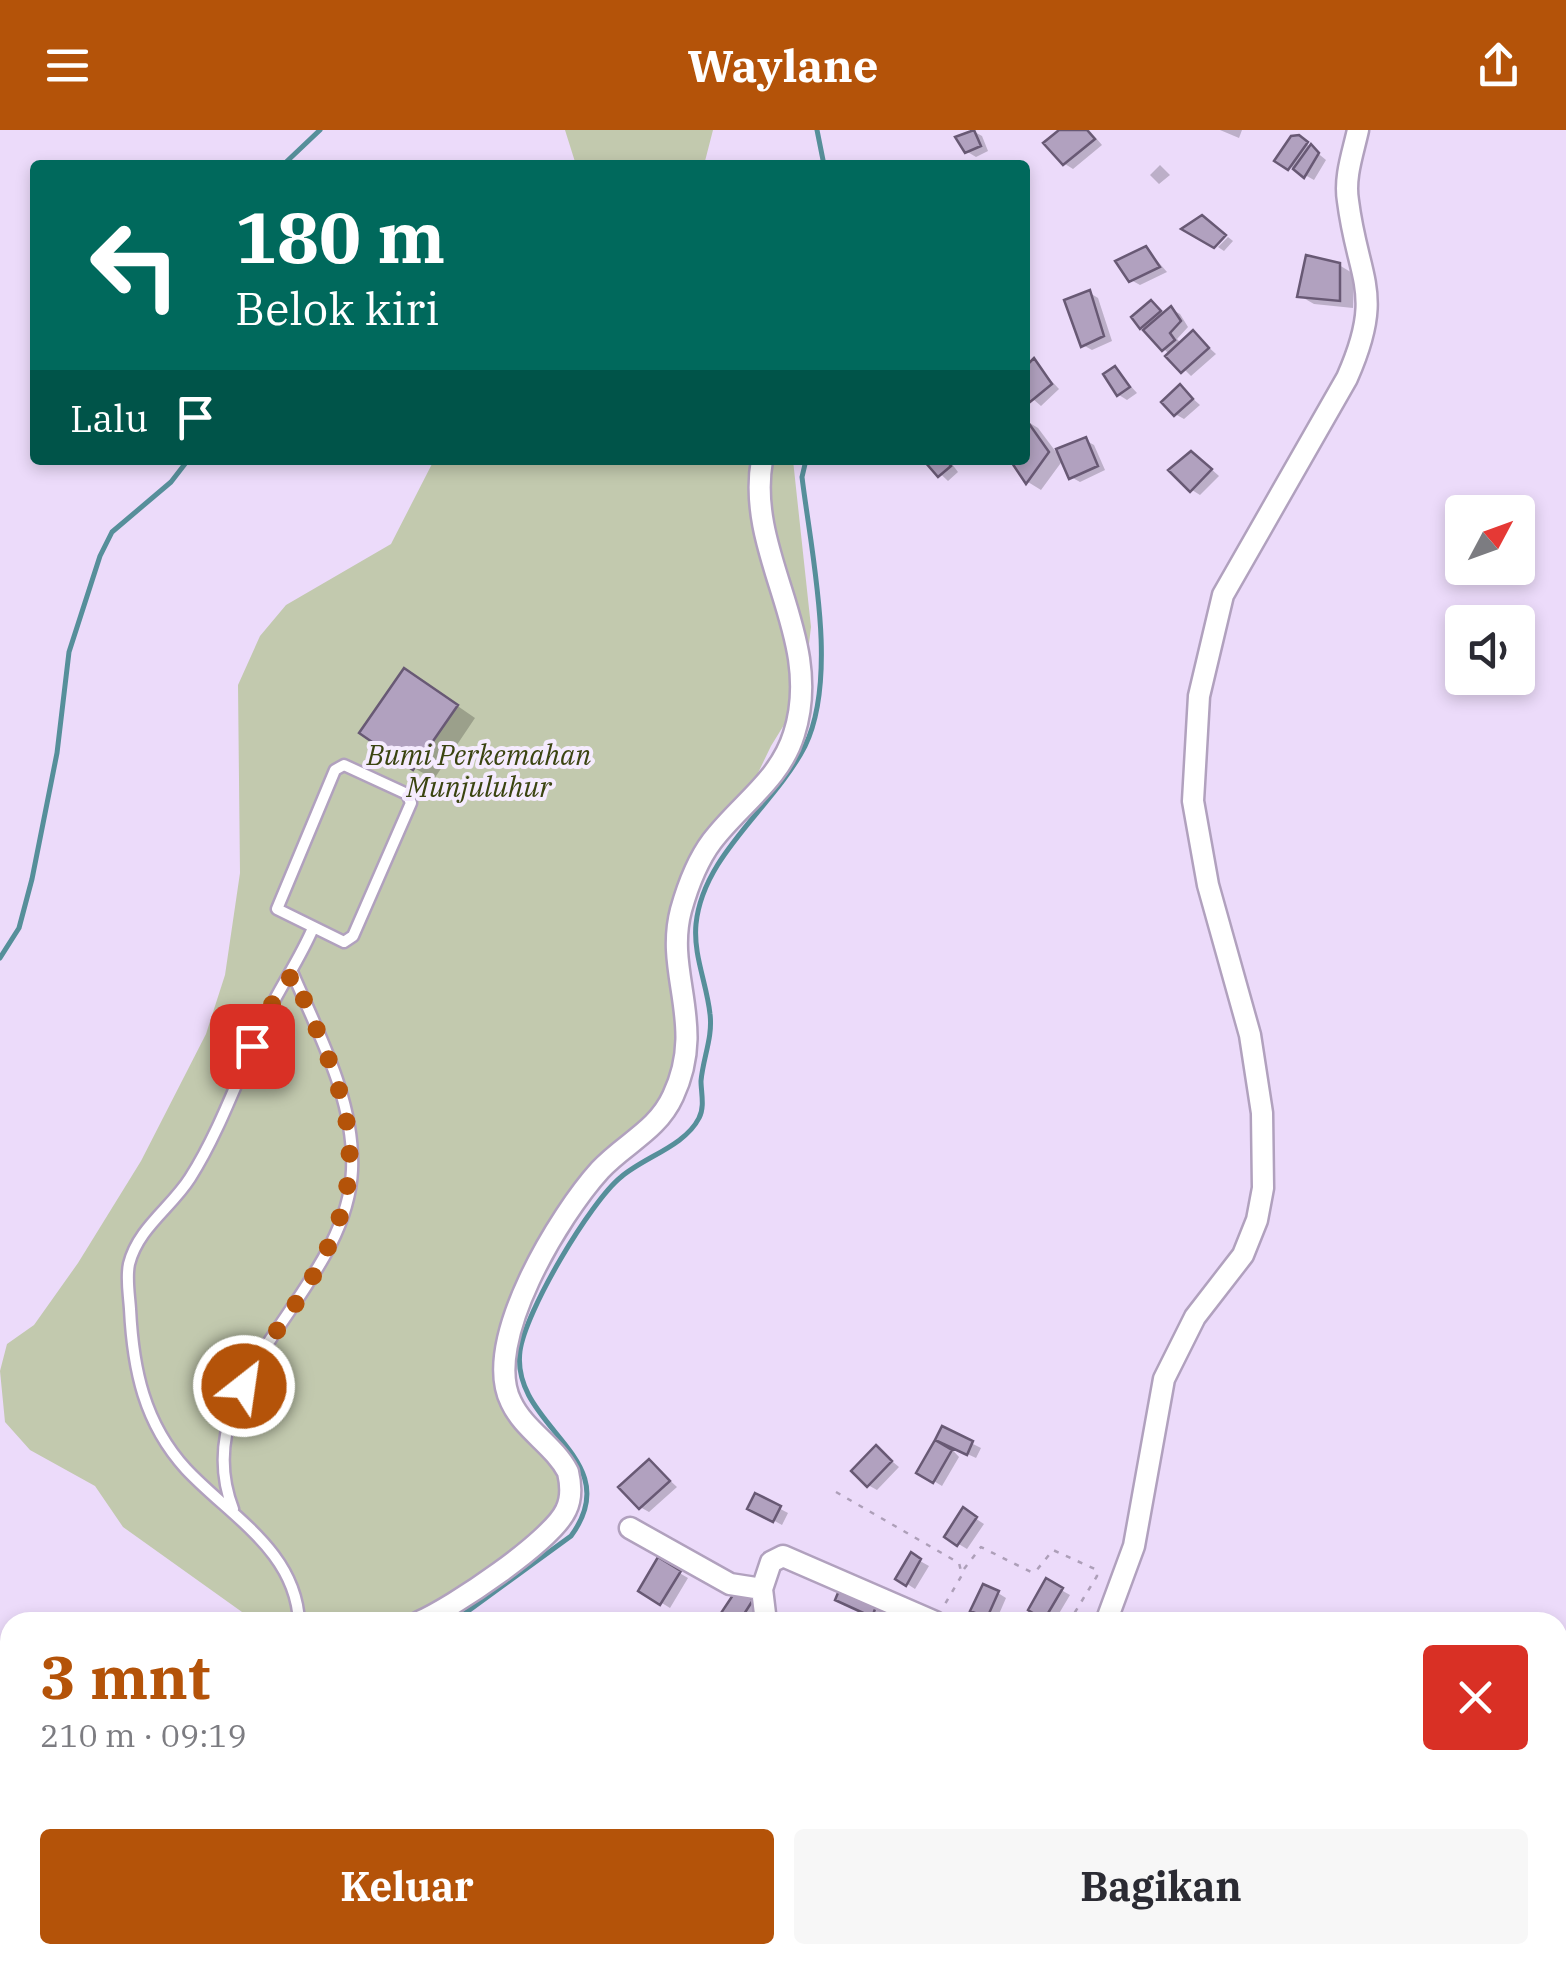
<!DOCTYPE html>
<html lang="id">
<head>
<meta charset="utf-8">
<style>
	body { margin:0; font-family:"IBM Plex Serif",serif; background:#f7f7f7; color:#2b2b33; height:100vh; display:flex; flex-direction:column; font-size:38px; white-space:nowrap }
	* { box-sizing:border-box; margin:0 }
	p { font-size:32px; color:#7c7c81 }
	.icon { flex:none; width:55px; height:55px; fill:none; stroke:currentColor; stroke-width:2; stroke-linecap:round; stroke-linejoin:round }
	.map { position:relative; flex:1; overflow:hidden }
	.details { position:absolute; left:0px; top:1482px; width:1568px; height:352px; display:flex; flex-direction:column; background:#fff; border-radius:30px 30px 0 0; box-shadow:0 5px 15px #0003 }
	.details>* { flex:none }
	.top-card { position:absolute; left:30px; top:30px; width:1000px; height:305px; border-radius:10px; box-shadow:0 5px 15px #0003; background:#00695c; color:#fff; overflow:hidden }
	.needle { width:65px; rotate:49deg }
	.controls { position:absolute; left:1445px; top:365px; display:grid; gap:20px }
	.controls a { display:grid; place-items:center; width:90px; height:90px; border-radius:10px; background:#fff; box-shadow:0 5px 15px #0003; font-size:50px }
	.pin { position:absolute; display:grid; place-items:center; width:85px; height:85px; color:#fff; margin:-42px; border-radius:20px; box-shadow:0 5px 15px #0006 }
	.me { position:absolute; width:110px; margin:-55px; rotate:30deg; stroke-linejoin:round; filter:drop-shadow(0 0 8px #0008) }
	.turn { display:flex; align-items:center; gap:35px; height:210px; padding:0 40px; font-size:45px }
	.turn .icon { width:130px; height:130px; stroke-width:2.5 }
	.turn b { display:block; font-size:70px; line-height:85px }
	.then { display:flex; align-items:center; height:95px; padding:0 40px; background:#0003; gap:20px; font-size:38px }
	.round { display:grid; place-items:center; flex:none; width:105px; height:105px; border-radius:10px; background:#f7f7f7 }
	.overview { display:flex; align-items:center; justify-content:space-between; height:170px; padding:0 40px }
	h1 { font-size:60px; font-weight:700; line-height:75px; color:#b45309 }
	.action { display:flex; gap:20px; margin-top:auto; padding:20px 40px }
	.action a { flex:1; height:115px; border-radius:10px; background:#b45309; color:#fff; font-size:40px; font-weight:700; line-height:115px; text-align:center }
	.action a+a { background:#f7f7f7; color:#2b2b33 }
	header { display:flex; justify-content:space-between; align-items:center; height:130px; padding:0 40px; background:#b45309; color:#fff; font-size:45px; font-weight:700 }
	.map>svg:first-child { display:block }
</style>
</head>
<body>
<header><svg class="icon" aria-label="menu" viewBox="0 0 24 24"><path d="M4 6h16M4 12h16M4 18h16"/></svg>Waylane<svg class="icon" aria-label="share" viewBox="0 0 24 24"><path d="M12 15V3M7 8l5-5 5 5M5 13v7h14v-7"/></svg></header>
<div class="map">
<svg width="1566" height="1833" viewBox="0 0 1566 1833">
	<rect width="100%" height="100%" fill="#ecdbfa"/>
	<!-- green -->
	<path fill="#c2c9ae" d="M 565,0 L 713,0 L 704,35 L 576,35 Z
		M 434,330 L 793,330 L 811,497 L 803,564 L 771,616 L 732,697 L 686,761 L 685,955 L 568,1077 L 516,1164 L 502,1246 L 569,1359 L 560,1394 L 437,1492 L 256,1492 L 123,1397 L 95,1356 L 30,1320 L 5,1292 L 0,1241 L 7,1214 L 34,1195 L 78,1133 L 141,1031 L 206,904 L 225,845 L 240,743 L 238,555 L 260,506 L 286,475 L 391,414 Z
		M 0,1753 L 10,1761 L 10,1825 L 89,1825 L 99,1833 L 0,1833 Z"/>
	<!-- shadow -->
	<path fill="#0003" d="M 1063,0 L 1089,0 L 1102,15 L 1073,39 L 1065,34 Z
		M 1220,0 L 1242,0 L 1239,8 Z
		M 973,1 L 982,6 L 988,21 L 976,27 L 966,21 Z
		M 1298,7 L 1326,30 L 1314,50 L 1278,30 Z
		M 1160,35 L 1170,45 L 1159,54 L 1150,45 Z
		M 1228,107 L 1233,111 L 1224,121 L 1218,117 Z
		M 1146,118 L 1167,142 L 1140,155 L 1131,150 Z
		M 1339,135 L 1354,144 L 1353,178 L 1314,174 L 1300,166 Z
		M 1090,163 L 1098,168 L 1112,211 L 1092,220 L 1083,215 Z
		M 1151,173 L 1165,184 L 1171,179 L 1180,184 L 1188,197 L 1177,209 L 1182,214 L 1193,203 L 1216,224 L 1191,246 L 1142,197 Z
		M 1034,232 L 1059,259 L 1041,276 L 1025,262 L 1025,240 Z
		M 1115,239 L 1137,263 L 1127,270 L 1119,265 Z
		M 1180,257 L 1200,275 L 1184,289 L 1175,284 Z
		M 1025,290 L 1038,298 L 1056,322 L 1085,310 L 1094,315 L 1105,340 L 1080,352 L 1071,347 L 1063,330 L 1041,360 L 1028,352 L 1013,330 L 1025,330 Z
		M 1200,329 L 1219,346 L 1200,365 L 1192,360 Z
		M 949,330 L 958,342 L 948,351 L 928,332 Z
		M 423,552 L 475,588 L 434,649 L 414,638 Z
		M 943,1299 L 981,1318 L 976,1328 L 948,1315 L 959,1327 L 942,1356 L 919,1342 Z
		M 876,1318 L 899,1337 L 877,1360 L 868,1355 Z
		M 650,1332 L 677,1357 L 649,1382 L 640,1377 Z
		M 756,1366 L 788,1383 L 782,1395 L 751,1378 Z
		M 964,1381 L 984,1394 L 967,1419 L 947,1407 Z
		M 911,1426 L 929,1436 L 915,1459 L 898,1448 Z
		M 659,1431 L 688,1448 L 670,1478 L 641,1460 Z
		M 1047,1452 L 1070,1465 L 1054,1492 L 1031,1479 Z
		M 738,1463 L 761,1477 L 750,1492 L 733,1492 L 722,1485 Z
		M 998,1463 L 1006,1468 L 996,1491 L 982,1485 Z
		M 847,1474 L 876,1476 L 885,1481 L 881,1490 Z
		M 0,1604 L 10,1611 L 10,1629 L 0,1623 Z
		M 841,1825 L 873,1825 L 868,1833 L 836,1833 Z
		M 1053,1825 L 1091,1825 L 1091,1833 L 1054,1833 Z"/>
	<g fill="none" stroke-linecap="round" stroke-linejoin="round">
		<!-- stream -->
		<path stroke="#568f9a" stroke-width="5" d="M 817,0 L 824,35
			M 283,35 L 320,0
			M 0,828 L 19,798 L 32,749 L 57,623 L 69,522 L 100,426 L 112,402 L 171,352 L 188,330
			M 453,1492 L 571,1406 C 629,1327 510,1297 520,1221 C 525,1182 590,1072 621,1047 C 644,1027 685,1016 699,988 C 705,977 701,962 701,951 C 703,928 713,907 710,884 C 707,854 693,825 696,794 C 703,724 774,677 805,616 C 839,546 811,422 802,347 L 806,330
			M 462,1825 L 463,1833"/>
	</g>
	<!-- building -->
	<path fill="#b1a1bf" stroke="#685974" stroke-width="2.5" d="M 974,0 L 981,16 L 965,23 L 955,7 Z
		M 1059,0 L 1087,0 L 1095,9 L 1063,35 L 1043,13 Z
		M 1299,5 L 1308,12 L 1288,40 L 1274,31 L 1291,6 Z
		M 1311,14 L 1319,23 L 1304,48 L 1293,39 Z
		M 1202,85 L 1226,105 L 1214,118 L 1181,99 Z
		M 1146,116 L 1160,137 L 1129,152 L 1115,131 Z
		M 1306,125 L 1340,133 L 1340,171 L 1297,167 Z
		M 1090,160 L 1104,206 L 1081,217 L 1064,170 Z
		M 1151,170 L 1161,181 L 1140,199 L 1131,187 Z
		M 1171,176 L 1181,191 L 1170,203 L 1175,210 L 1162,221 L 1143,200 Z
		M 1193,200 L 1209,218 L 1181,243 L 1165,226 Z
		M 1034,228 L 1052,254 L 1030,272 L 1025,266 L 1025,237 Z
		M 1115,236 L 1130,257 L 1117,266 L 1103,244 Z
		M 1180,254 L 1193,269 L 1174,286 L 1161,272 Z
		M 1025,288 L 1049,322 L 1026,354 L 1010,330 L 1025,330 Z
		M 1086,307 L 1098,336 L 1069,349 L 1056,319 Z
		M 1191,321 L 1212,339 L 1190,362 L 1168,340 Z
		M 946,330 L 951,336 L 938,347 L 925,332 Z
		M 404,538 L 458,575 L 413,640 L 359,603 Z
		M 942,1296 L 973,1311 L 967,1325 L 935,1310 Z
		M 935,1310 L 952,1320 L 933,1353 L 916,1343 Z
		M 876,1315 L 892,1331 L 867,1357 L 851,1341 Z
		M 649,1329 L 670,1351 L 639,1379 L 618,1357 Z
		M 755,1363 L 781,1376 L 773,1392 L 747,1379 Z
		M 963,1377 L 977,1387 L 957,1416 L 944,1407 Z
		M 911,1422 L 921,1429 L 906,1456 L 895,1449 Z
		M 658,1427 L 681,1441 L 660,1475 L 638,1461 Z
		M 1046,1448 L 1063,1458 L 1044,1490 L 1028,1480 Z
		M 983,1454 L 999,1461 L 987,1488 L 970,1481 Z
		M 840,1458 L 877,1474 L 872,1487 L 835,1470 Z
		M 737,1459 L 753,1470 L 739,1492 L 729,1492 L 719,1486 Z
		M 1051,1825 L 1083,1825 L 1083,1833 L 1051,1833 Z"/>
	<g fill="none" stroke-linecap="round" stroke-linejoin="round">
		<defs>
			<path id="lane" d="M 344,635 L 407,664 L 411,673 L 353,806 L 344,812 L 277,779 L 335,640 Z
				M 233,1379 C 183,1250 347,1163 352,1040 C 355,971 319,905 293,844
				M 299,1492 C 296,1421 230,1386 186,1339 C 144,1293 133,1239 130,1179 C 129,1164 126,1148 129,1134 C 138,1098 171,1078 190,1048 C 220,1001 240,942 264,891 C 279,858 299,831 313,798"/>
			<path id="street" d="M 630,1398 L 730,1454 L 762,1459
				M 419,1492 C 452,1478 552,1411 566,1380 C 572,1368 571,1355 568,1342 C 554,1315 524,1300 511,1272 C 481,1212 560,1084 600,1040 C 625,1013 657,1001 673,966 C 707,894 664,844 681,780 C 688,755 697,731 712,711 C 740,674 780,650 794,604 C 825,507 745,425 762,330
				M 766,1492 L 762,1459 L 771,1432 L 783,1426 L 935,1492
				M 1106,1492 L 1134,1416 L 1164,1249 L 1195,1187 L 1243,1125 L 1257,1090 L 1263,1058 L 1262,983 L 1250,905 L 1208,755 L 1193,671 L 1199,566 L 1223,465 L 1347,248 C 1385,162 1358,151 1348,71 C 1344,47 1353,23 1358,0
				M 705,1833 L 710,1825
				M 877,1833 L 881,1825"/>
			<path id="secondary" d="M 0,1738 L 10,1746
				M 112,1825 L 122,1833"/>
		</defs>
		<!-- lane casing -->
		<use href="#lane" stroke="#b1a1be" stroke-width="15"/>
		<!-- street casing -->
		<use href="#street" stroke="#b1a1be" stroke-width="25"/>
		<!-- secondary casing -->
		<use href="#secondary" stroke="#b1a1be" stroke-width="32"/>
		<!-- path -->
		<path stroke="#ad9fb8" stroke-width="2.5" stroke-dasharray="5 8" stroke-linecap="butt" d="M 836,1362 L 959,1433 L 962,1445 L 945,1474
			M 964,1439 L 981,1417 L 1031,1442 L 1036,1441 L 1053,1420 L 1097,1440 L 1097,1446 L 1069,1492
			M 807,1833 L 810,1825
			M 982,1833 L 985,1825"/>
		<!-- lane -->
		<use href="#lane" stroke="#fff" stroke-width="10"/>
		<!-- street -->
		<use href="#street" stroke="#fff" stroke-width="20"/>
		<!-- secondary -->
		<use href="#secondary" stroke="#fff" stroke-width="28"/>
	</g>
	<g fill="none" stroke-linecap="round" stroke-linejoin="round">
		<!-- route -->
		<path stroke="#b45309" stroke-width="18" stroke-dasharray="0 32.4" d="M 244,1256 C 261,1218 288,1188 309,1153 C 382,1031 344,964 293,844 L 278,862 L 252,916"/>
	</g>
	<g text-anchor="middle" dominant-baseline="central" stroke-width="8" stroke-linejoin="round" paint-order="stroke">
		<!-- park labels -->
		<g font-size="28" font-style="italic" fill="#3b4411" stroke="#f5ebfe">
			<text x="479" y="624">Bumi Perkemahan<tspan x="479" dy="32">Munjuluhur</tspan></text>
		</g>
	</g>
</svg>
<div class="controls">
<a><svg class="needle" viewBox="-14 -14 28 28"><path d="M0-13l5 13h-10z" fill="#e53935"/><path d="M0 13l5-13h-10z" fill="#7c7c81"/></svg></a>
<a><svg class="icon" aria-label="sound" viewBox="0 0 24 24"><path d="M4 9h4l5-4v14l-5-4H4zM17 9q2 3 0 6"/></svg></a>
</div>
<div class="pin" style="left:252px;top:916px;background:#d93025"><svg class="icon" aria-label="arrive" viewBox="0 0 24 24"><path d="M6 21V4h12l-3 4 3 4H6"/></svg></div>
<svg class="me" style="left:244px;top:1256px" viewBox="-20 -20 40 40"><circle r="17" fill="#b45309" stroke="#fff" stroke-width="3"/><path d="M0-11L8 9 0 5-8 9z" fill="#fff"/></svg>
<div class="top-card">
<div class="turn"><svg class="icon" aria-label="left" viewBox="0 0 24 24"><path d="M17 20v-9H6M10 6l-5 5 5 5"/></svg><div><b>180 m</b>Belok kiri</div></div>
<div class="then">Lalu<svg class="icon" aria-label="arrive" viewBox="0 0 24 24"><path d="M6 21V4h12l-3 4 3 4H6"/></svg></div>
</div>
<section class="details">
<div class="overview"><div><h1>3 mnt</h1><p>210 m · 09:19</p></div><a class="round" style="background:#d93025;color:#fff"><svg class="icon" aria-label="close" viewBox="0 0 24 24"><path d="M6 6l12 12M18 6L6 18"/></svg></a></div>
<div class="action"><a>Keluar</a><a>Bagikan</a></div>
</section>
</div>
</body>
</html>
